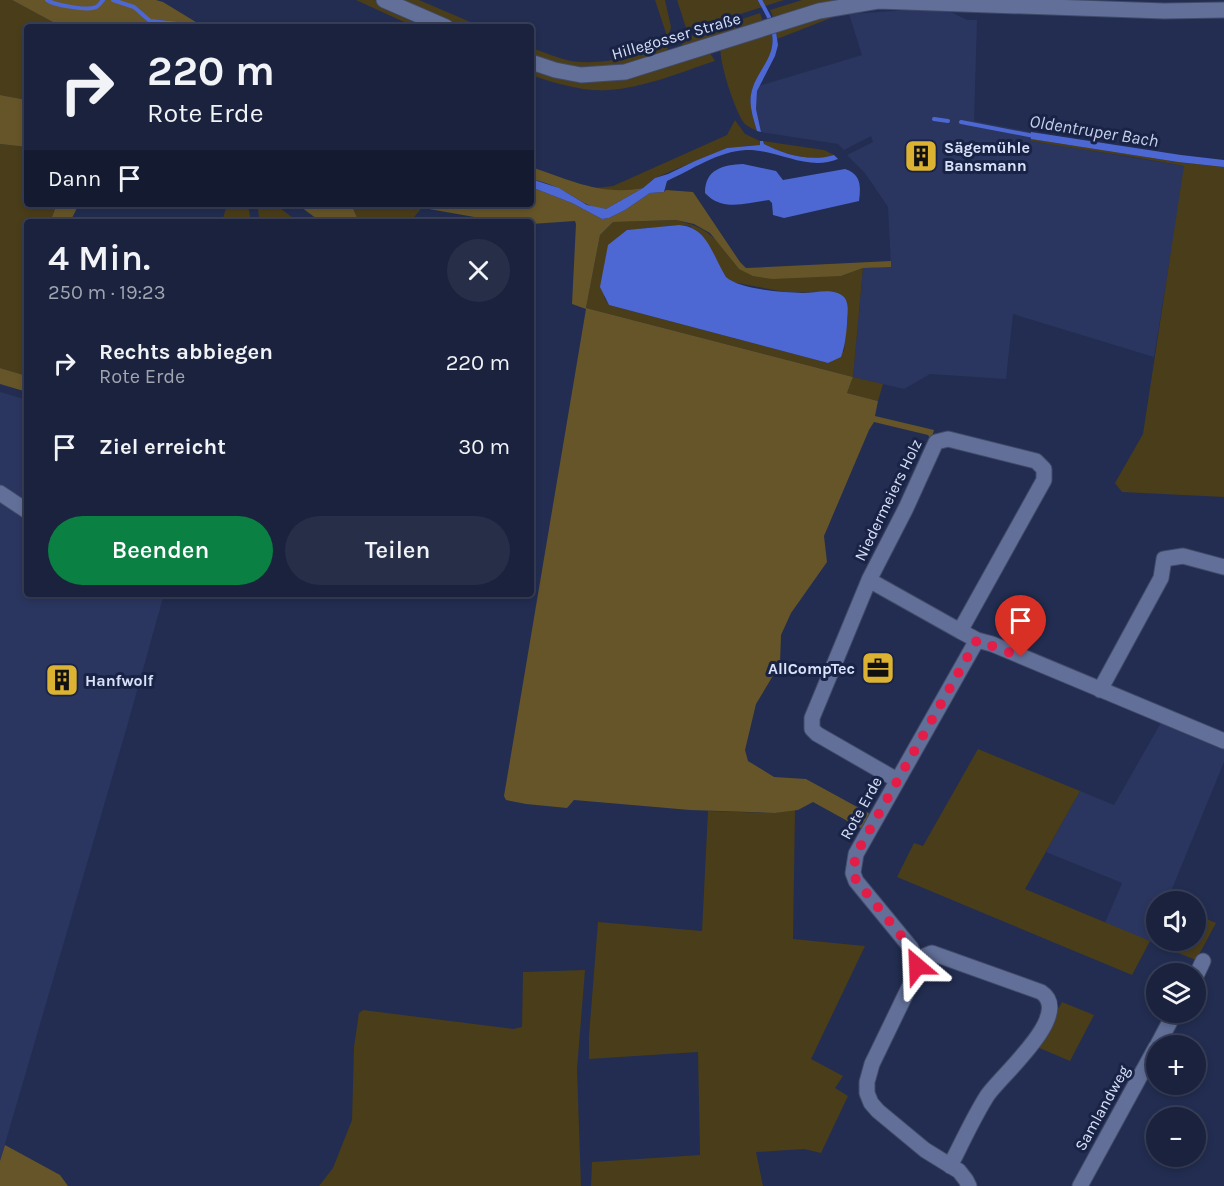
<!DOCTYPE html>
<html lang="de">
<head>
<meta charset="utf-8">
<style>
	body { margin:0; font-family:Karla,sans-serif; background:#272f48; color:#f1f3f6; height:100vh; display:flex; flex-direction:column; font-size:22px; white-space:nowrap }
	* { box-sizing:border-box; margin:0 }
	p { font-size:20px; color:#9fa4b0 }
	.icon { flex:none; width:33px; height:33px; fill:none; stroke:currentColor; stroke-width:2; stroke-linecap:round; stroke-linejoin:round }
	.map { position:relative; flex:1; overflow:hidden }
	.drawer { position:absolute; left:24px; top:219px; width:510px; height:378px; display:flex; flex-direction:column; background:#1a223d; border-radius:6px; box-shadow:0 3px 9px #0003,0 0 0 2px #383f57 }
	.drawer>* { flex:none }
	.top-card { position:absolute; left:24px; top:24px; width:510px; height:183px; border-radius:6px; box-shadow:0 3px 9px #0003,0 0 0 2px #383f57; background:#1a223d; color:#f1f3f6; overflow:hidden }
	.fabs { position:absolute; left:1146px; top:891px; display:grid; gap:12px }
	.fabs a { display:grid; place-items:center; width:60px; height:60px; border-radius:50%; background:#1a223d; box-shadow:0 3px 9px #0003,0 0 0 2px #383f57; font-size:30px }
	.pin { position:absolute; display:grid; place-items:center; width:51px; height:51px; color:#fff; margin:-62px -26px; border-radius:50% 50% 50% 0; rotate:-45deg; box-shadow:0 0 6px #0007 }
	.pin .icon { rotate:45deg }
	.me { position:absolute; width:66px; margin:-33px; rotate:334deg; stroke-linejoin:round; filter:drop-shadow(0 0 4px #0008) }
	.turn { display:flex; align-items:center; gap:21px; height:126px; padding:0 24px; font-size:27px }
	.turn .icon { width:78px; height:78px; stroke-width:2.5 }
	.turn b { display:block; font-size:42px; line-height:51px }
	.then { display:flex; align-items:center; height:57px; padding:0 24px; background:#0003; gap:12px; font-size:22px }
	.round { display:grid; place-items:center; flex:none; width:63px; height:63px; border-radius:32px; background:#272f48 }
	.overview { display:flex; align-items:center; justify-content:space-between; height:102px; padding:0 24px }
	h1 { font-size:36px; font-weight:600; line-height:45px }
	.cta { display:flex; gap:12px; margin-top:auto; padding:12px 24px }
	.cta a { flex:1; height:69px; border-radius:36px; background:#0b8043; color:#fff; font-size:24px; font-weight:600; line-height:69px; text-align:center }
	.cta a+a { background:#272f48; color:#f1f3f6 }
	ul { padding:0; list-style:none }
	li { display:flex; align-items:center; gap:18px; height:84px; padding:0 24px }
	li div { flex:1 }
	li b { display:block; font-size:22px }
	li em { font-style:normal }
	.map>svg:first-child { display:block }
</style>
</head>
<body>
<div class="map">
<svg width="1224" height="1186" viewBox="0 0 1224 1186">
	<rect width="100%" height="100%" fill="#222d51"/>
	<!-- built -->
	<path fill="#2b3660" d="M 909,10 L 951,12 L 967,20 L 977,20 L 974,121 L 1031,132 L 1031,141 L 1185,166 L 1154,357 L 1013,314 L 1006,379 L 930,374 L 904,389 L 853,377 L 863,268 L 891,266 L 888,207 L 865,173 L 847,155 L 873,142 L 871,136 L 844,150 L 838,144 L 832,143 L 761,132 L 756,109 L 757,91 L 759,86 L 862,55 L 849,14 Z
		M 0,392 L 27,400 L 27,594 L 164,594 L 128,723 L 0,1161 Z
		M 1162,721 L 1224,747 L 1224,762 L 1167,901 L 1156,902 L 1157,941 L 1155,944 L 1105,923 L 1122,883 L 1046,852 L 1080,791 L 1114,805 Z"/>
	<!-- green -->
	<path fill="#4a3d19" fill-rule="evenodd" d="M 0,0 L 12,0 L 62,27 L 27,27 L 27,100 L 0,95 Z
		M 356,0 L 374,0 L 432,27 L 415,27 Z
		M 399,0 L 419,0 L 482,27 L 462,27 Z
		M 655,0 L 665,0 L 671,27 L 668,39 Z
		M 677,0 L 784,0 L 687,31 Z
		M 802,0 L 837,0 L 774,19 L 770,10 Z
		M 844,12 L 849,14 L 836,16 L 777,39 L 776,33 L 772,34 C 776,57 759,69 752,90 C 748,104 753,117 757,131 C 754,129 748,127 745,124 C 736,115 717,57 721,46 L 815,17 Z
		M 760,13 L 763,22 L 683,47 L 680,40 Z
		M 667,44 L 668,53 L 610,69 L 581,69 L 531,56 L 531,48 C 544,52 557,58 571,61 C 604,66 637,55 667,44 Z
		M 710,53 L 715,61 C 681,72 644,88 608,90 C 583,92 554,83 531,75 L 531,68 L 562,78 Z
		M 735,120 L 745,134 L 760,141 L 761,145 L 727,148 L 655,178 L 643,188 L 624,192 L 595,188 L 613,186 L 727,135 Z
		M 1031,139 L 1178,162 L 1224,167 L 1224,497 L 1122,492 L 1115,483 L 1143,434 L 1184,166 C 1133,156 1082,150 1031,141 Z
		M 763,141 L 824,150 L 834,155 C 811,162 785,155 764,144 Z
		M 0,144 L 27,147 L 27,204 L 57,204 L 50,222 L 27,222 L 27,376 L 0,368 Z
		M 227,204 L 248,204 L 251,222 L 222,222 Z
		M 257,204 L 275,204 L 298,222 L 260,222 Z
		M 351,204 L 425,204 L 410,222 L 359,222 Z
		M 676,220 C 713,229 716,240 739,269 L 841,276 L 863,268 L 853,377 L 883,384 L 878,401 L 847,393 L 853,377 L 586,308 L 600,235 L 613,222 ZM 679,225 L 690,226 L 726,277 L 732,282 L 785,292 L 837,293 L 848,311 L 844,351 L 828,363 L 609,305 L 604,297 L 627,230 Z
		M 978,749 L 1080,791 L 1025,889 L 1150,941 L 1132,975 L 897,877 L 914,843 L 923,846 Z
		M 795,810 L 793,939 L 865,946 L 811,1059 L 843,1076 L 835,1088 L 848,1096 L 821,1153 L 804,1149 L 756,1152 L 763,1186 L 591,1186 L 592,1162 L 700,1155 L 698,1052 L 589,1059 L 589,1036 L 598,922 L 702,931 L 708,811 L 775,813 Z
		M 1196,914 L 1216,923 L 1196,960 L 1155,944 L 1157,941 L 1196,940 Z
		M 585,970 L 577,1069 L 581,1186 L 319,1186 L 333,1168 L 352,1120 L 354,1047 L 359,1013 L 363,1010 L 513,1029 L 522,1027 L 523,972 Z
		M 1062,1002 L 1094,1015 L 1070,1061 L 1037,1047 Z"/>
	<!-- forest -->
	<path fill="#665528" d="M 12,0 L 156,0 L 163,2 L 204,27 L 62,27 Z
		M 0,95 L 27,100 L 27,147 L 0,144 Z
		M 531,167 C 570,180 601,196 643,188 L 606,209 C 588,209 575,196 558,188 C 550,184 540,181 531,179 Z
		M 531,187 L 572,203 L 602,219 L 609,218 L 625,210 L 650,193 L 664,192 L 666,190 L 693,192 L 740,262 L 746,268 L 891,261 L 891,267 L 863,268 L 841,276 L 772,279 L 753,276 L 739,269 L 710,233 L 694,224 L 676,220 L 613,222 L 600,235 L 586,308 L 853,377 L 847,393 L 878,401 L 875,416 L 934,430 L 931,440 L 928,435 L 874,422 L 869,430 L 824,536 L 827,562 L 791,613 L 781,635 L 780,664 L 756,704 L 745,750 L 748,761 L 774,777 L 806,779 L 870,814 L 862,829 L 813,802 L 798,810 L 775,813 L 690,810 L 574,800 L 567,808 L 526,804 L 506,800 L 504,796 L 586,309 L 572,304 L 576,224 L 575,221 L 531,224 L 531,222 L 503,222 L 423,208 L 425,204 L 531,204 Z
		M 57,204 L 79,204 L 70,222 L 50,222 Z
		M 297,204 L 351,204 L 359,222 L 321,222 Z
		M 0,368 L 27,376 L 27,392 L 0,384 Z
		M 5,1145 L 60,1175 L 68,1186 L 0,1186 L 0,1161 Z"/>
	<!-- water -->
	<path fill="#4d68d3" d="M 776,32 L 778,45 L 775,56 L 757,91 L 756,109 L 761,132 L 757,131 C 753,117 748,104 752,90 C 758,69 776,57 772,34 Z
		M 1031,132 L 1181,155 L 1224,160 L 1224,167 L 1178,162 L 1031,139 Z
		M 760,141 L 763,141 L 764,144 C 785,155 811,162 834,155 L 838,159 C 807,172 778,149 746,150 C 719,151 691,170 667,181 L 664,192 L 650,193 L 625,210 L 609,218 L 602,219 L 572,203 L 531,187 L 531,179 L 559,188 L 587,205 L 606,209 L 643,188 L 655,178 L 668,174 L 695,161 L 727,148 L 760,145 Z
		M 743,164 L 776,171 L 783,180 L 845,169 C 861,174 861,186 859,201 L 784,218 L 773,215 L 772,203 L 769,200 C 747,203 722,212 705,193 C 705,169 723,165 743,164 Z
		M 679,225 C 708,227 712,255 726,277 C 741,290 782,292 803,293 C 815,293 834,287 844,297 C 850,304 847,316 847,324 C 846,336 845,346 841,357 L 828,363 L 609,305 L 600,287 L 608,245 L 627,230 Z"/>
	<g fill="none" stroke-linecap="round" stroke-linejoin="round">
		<!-- stream -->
		<path stroke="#4d68d3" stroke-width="4" d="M 47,0 C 54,5 88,11 96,7 C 99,6 101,2 103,0
			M 113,0 L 134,7 L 150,21 L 177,24 L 184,27
			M 760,0 L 769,17
			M 934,119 L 948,121
			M 961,122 L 1034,136"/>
		<defs>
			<path id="minor" d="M 384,0 L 446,27
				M 531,62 L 555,70 L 581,75 L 625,72 L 819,11 L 878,1 L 1164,11 L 1224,10
				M 0,493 L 27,511
				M 869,580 L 960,631
				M 977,640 L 992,644 L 1224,741
				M 1100,690 L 1161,578 L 1164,559 L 1183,556 L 1224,567
				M 897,780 L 817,734 L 812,729 L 812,718 L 869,580 L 906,508 L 936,442 L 948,439 L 1036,461 L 1044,469 L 1044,480 L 960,631 L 977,640 L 856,854 L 853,873 L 856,881 L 911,948 C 916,958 918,964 915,975 L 872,1064 L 867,1082 L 867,1093 L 871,1103 L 878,1111 L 925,1150 L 959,1171 L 966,1180 L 969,1186
				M 917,959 L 932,953 L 1041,992 C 1075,1014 999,1077 987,1096 C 973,1118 962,1143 950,1166
				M 1196,976 L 1203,961
				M 1157,1046 L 1175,1012
				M 1080,1186 L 1156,1047"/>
		</defs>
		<!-- minor casing -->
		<use href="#minor" stroke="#414a68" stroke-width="17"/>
		<!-- minor -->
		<use href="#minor" stroke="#627099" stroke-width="15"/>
	</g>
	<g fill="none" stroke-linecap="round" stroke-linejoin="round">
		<!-- route -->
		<path stroke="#e11d48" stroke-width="10" stroke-dasharray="0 18" d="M 917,966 L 917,959 L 911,948 L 856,880 L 853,873 L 856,854 L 977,640 L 1021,657"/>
	</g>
	<!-- icons -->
	<defs>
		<symbol id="building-square" viewBox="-11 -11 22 22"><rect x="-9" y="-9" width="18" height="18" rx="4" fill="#dcb233" stroke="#192346"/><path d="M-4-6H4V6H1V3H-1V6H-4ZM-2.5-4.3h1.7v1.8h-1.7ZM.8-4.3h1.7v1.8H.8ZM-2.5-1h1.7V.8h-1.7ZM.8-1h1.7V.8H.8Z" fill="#111"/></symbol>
		<symbol id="office-square" viewBox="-11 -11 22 22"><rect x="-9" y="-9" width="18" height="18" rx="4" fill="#dcb233" stroke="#192346"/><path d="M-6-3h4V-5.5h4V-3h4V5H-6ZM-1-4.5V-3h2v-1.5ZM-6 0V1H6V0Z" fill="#111"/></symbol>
	</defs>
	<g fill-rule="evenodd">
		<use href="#building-square" x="902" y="137" width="38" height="38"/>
		<use href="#office-square" x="859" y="649" width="38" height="38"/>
		<use href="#building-square" x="43" y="661" width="38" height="38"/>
	</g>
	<g text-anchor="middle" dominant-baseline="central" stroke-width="6" stroke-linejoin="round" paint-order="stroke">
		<!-- street labels -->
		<g font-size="16" fill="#d9e2f9" stroke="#192346">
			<text transform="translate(676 36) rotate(-16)">Hillegosser Straße</text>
			<text transform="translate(888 500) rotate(-64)">Niedermeiers Holz</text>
			<text transform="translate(861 808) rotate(-61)">Rote Erde</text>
			<text transform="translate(1102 1108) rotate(-61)">Samlandweg</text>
		</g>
		<!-- poi labels -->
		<g font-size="16" font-weight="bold" fill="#d9e2f9" stroke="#192346" text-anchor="start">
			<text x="944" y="147">Sägemühle<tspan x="944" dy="18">Bansmann</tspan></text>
			<text x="855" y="668" text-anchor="end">AllCompTec</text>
			<text x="85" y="680">Hanfwolf</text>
		</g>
		<!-- water labels -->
		<g font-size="18" font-style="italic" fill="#c5cfeb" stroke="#192346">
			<text transform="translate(1094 131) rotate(9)">Oldentruper Bach</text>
		</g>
	</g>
</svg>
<div class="fabs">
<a><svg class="icon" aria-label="sound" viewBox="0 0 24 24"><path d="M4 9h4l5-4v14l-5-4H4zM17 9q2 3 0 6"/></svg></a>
<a><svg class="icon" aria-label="layers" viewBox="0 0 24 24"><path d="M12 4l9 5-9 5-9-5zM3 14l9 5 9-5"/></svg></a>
<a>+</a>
<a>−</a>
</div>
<div class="pin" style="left:1021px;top:657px;background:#d93025"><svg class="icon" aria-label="arrive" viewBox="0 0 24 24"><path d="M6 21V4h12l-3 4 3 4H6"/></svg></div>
<svg class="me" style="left:917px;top:966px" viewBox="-20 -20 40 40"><path d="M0-17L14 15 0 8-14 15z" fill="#e11d48" stroke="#fff" stroke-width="4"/></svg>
<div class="top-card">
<div class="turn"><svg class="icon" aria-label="right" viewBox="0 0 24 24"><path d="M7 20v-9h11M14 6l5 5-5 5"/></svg><div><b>220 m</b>Rote Erde</div></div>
<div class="then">Dann<svg class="icon" aria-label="arrive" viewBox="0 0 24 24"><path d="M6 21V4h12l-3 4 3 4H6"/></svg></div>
</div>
<section class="drawer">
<div class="overview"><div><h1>4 Min.</h1><p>250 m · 19:23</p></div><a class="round"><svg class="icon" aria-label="close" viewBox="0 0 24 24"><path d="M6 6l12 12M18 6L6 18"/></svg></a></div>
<ul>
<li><svg class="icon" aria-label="right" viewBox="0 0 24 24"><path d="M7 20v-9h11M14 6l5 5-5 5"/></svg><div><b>Rechts abbiegen</b><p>Rote Erde</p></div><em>220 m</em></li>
<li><svg class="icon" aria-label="arrive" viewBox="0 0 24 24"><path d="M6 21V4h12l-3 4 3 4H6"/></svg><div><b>Ziel erreicht</b></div><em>30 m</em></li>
</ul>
<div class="cta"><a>Beenden</a><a>Teilen</a></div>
</section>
</div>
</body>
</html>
